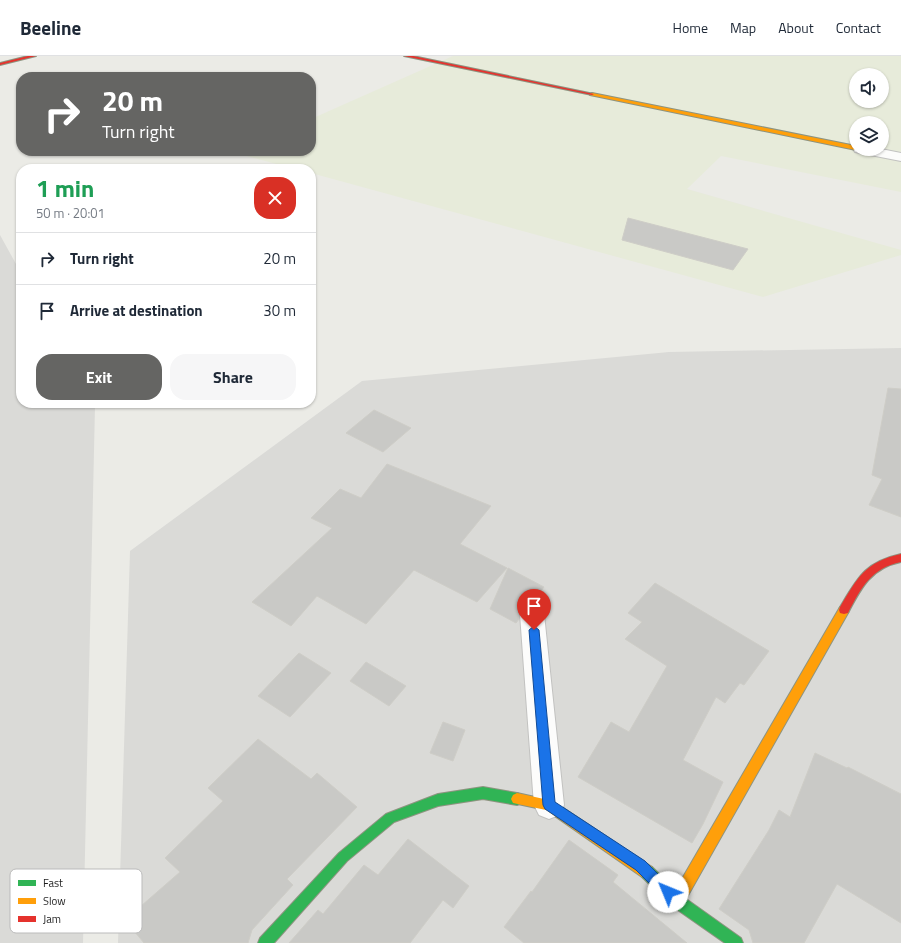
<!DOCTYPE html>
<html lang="en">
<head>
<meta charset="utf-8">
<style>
	body { margin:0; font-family:"Titillium Web",sans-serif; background:#f6f6f7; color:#1f2937; height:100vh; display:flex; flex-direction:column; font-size:15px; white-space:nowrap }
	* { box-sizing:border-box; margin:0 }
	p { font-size:13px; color:#747a83 }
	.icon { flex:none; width:22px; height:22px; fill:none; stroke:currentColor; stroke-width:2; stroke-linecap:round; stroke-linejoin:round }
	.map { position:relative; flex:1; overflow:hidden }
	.details { position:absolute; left:16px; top:108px; width:300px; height:244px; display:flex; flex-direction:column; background:#fff; border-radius:16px; box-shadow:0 1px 3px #0004 }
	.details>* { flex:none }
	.hud { position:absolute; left:16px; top:16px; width:300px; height:84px; border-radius:16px; box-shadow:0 1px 3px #0004; background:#656563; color:#fff; overflow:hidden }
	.fabs { position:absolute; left:849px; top:12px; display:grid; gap:8px }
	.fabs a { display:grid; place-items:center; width:40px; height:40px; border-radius:50%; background:#fff; box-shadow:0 1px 3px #0004; font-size:20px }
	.pin { position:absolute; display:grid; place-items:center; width:34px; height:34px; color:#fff; margin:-41px -17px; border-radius:50% 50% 50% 0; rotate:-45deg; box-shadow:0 0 4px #0007 }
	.pin .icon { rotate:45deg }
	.me { position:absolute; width:44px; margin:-22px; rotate:315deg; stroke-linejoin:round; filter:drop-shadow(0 0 3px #0008) }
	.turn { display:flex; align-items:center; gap:14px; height:84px; padding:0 20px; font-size:18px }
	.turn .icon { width:52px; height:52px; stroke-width:2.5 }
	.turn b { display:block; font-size:28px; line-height:34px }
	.round { display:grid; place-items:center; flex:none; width:42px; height:42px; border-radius:16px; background:#f6f6f7 }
	.summary { display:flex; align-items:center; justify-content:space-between; height:68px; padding:0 20px }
	h1 { font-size:24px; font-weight:700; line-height:30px; color:#1e9e55 }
	.button { display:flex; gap:8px; margin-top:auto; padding:8px 20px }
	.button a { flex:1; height:46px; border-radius:16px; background:#656563; color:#fff; font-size:16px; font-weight:700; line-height:46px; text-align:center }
	.button a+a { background:#f6f6f7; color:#1f2937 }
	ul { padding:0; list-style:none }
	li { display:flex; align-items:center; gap:12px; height:52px; padding:0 20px; border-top:1px solid #e0e1e3 }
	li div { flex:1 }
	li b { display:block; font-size:15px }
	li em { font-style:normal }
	header { display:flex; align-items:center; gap:24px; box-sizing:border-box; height:56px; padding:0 20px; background:#fff; border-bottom:1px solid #e0e1e3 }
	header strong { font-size:19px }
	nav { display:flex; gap:22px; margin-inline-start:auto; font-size:14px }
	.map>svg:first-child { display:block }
</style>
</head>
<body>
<header>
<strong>Beeline</strong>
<nav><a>Home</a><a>Map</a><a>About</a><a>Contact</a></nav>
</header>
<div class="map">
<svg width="901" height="887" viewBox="0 0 901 887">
	<rect width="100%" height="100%" fill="#ebebe6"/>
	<!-- residential -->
	<path fill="#dadad7" d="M 0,179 L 21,217 L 21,347 L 93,347 L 95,350 L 83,887 L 0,887 Z
		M 901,292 L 901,887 L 118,887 L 130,495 L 362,325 L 669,296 Z"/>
	<!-- farmland -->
	<path fill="#e7ebda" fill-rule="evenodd" d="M 453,0 L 901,0 L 901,136 L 721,100 L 687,133 L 901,194 L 901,199 L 763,241 L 311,117 L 311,113 L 295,113 L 235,97 L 239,95 L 311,95 L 311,63 ZM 856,19 L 882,19 L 882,45 L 856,45 ZM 856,67 L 882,67 L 882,93 L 856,93 Z"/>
	<!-- building -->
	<path fill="#c9c9c6" stroke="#cecdc7" d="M 628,162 L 748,193 L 733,214 L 622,184 Z
		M 888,332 L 901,333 L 901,461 L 869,449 L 882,423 L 872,419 Z
		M 374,354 L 411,372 L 383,396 L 346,377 Z
		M 387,408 L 491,450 L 460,488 L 507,512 L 477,546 L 414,514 L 366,568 L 317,540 L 291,570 L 252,546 L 332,472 L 311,462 L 340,433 L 361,442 Z
		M 508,512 L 544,531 L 532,547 L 522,550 L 519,557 L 519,563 L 516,567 L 490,553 Z
		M 655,527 L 769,595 L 744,629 L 740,627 L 725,647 L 716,641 L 683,704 L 723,726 L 703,768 L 692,787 L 578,721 L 611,666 L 629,676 L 667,610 L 625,583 L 642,566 L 628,557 Z
		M 299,597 L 331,617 L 290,661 L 258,640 Z
		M 366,606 L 406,630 L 389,650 L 350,625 Z
		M 443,666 L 465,674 L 453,705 L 430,697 Z
		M 258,683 L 311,723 L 317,717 L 357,751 L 287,823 L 293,829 L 252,874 L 248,887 L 144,887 L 125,864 L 180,816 L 165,802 L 223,745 L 208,732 Z
		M 815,697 L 847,712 L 848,711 L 901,738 L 901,867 L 837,828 L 804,887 L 753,887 L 749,874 L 719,853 L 769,774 L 779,754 L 790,761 Z
		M 408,783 L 469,830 L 453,852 L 443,844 L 410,887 L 289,887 L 318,854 L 323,858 L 364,809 L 378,819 Z
		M 569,784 L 618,819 L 613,826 L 687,887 L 524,887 L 504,871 L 531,835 L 532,836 Z"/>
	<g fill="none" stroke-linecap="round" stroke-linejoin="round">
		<defs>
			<path id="street" d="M 856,90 L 856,93 L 881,93 L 901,97 L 901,105 L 855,96 L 853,93 Z
				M 532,548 L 541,551 L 544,558 L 564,749 L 559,759 L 549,763 L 539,759 L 534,749 L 520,558 L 523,551 Z"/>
			<path id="fast" d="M 483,731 L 517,737 L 521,739 L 523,743 L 521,747 L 517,749 L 483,743 L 438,750 L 394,766 L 347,805 L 274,887 L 258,887 L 260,882 L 339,797 L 386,758 L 438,738 Z
				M 647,810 L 652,811 L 682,840 L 741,882 L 743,887 L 725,887 L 672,850 L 642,821 L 641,816 L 642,811 Z"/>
			<path id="slow" d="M 592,37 L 856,90 L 856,93 L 858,93 L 856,94 L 590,39 L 590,38 Z
				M 844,550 L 848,551 L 849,554 L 848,557 L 682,850 L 677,852 L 672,850 L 670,845 L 672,840 L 840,551 Z
				M 517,737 L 553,745 L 652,811 L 653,816 L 652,821 L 647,822 L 642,821 L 546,754 L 513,747 L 511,743 L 513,739 Z"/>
			<path id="jam" d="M 28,0 L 36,0 L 0,9 L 0,7 Z
				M 404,0 L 413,0 L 594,38 L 592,39 Z
				M 901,498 L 901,506 C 871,512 861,532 848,557 L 844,558 L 840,557 L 839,554 L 840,551 C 858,521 865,506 901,498 Z"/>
		</defs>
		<!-- street casing -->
		<use href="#street" stroke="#c2c2c0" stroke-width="2"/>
		<!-- fast casing -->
		<use href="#fast" stroke="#8e9480" stroke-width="2"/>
		<!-- slow casing -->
		<use href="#slow" stroke="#8e9480" stroke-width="2"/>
		<!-- jam casing -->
		<use href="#jam" stroke="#8e9480" stroke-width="2"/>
		<!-- street -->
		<use href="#street" fill="#fcfcfb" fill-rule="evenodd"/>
		<!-- fast -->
		<use href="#fast" fill="#30b455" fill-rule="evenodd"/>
		<!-- slow -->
		<use href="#slow" fill="#ff9f0a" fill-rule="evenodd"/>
		<!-- jam -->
		<use href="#jam" fill="#e5322d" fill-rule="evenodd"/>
	</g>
	<!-- route -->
	<path fill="#1a73e8" stroke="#114b97" d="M 534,570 L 539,574 L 555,746 L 645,805 L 672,832 L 674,836 L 672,841 L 668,843 L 663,841 L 636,814 L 545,753 L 543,749 L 529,574 Z"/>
	<!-- legend -->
	<rect x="10" y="813" width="132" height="64" rx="6" fill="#fff" stroke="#bbb" stroke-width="1"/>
	<rect x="18" y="824" width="18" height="6" fill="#30b455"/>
	<rect x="18" y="842" width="18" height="6" fill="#ff9f0a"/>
	<rect x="18" y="860" width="18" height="6" fill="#e5322d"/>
	<g font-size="11" fill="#1d1d1d">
		<text x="43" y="831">Fast</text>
		<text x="43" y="849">Slow</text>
		<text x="43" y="867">Jam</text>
	</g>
</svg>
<div class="fabs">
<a><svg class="icon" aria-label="sound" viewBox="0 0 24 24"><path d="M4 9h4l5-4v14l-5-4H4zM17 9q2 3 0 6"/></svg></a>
<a><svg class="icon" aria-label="layers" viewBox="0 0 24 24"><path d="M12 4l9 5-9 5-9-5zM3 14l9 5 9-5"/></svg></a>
</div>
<div class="pin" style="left:534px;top:574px;background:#d93025"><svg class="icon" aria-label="arrive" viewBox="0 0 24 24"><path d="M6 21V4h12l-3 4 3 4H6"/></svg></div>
<svg class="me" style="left:668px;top:836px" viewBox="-20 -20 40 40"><circle r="19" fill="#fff"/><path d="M0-13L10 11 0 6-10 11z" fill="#1a73e8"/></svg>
<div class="hud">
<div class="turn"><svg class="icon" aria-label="right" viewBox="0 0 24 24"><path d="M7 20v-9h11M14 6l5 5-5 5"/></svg><div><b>20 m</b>Turn right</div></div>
</div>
<section class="details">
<div class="summary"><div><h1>1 min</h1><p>50 m · 20:01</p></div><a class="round" style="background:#d93025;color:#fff"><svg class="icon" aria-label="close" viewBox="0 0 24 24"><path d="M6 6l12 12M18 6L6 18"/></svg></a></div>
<ul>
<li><svg class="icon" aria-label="right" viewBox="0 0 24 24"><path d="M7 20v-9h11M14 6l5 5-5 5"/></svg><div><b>Turn right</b></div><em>20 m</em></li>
<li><svg class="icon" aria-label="arrive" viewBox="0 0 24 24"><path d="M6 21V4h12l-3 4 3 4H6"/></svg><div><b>Arrive at destination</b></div><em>30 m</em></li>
</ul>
<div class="button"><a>Exit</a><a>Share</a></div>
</section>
</div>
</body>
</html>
